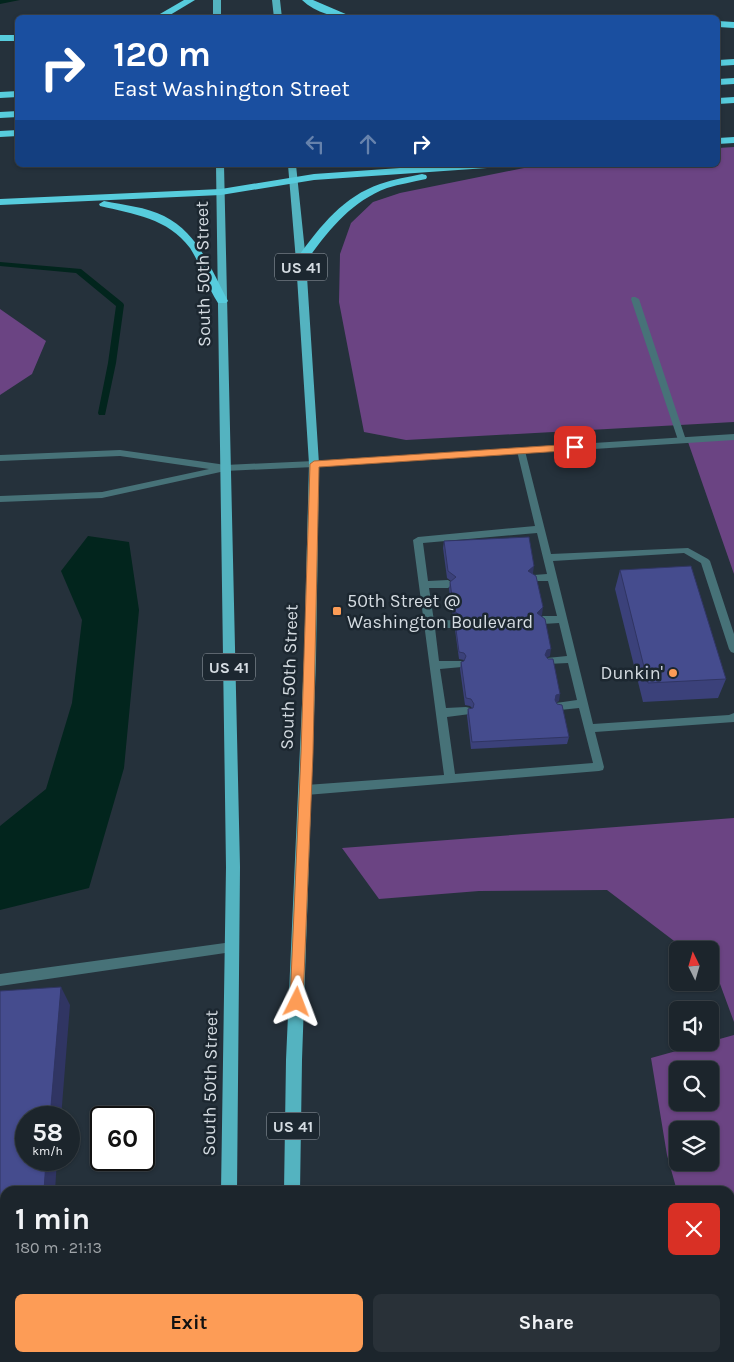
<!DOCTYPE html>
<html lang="en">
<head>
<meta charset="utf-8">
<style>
	body { margin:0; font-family:Karla,sans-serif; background:#293138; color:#f1f3f6; height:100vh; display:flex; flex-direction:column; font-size:19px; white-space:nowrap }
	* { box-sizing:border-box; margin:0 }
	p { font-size:16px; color:#a0a5a9 }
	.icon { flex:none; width:28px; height:28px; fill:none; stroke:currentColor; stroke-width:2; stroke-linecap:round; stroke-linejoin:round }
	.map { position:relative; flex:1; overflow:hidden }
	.panel { position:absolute; left:0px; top:1186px; width:735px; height:176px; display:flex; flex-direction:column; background:#1c252c; border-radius:15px 15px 0 0; box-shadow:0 1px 4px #0004,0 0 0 1px #3a4248 }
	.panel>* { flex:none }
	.banner { position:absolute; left:15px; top:15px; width:705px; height:152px; border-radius:8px; box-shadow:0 1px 4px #0004,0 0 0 1px #3a4248; background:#1a4fa0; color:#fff; overflow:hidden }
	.needle { width:32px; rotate:355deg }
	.fabs { position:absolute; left:669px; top:941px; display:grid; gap:10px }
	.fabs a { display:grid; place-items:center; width:50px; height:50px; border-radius:8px; background:#1c252c; box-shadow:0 1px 4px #0004,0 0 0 1px #3a4248; font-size:25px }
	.speed { position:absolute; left:15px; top:1106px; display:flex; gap:10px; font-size:25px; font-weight:700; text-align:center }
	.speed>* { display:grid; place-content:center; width:65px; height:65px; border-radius:50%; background:#1c252c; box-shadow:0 1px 4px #0004,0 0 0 1px #3a4248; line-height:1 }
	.speed small { font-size:12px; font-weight:400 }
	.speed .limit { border:2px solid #111; border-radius:8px; background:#fff; color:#111 }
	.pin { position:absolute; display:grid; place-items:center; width:42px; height:42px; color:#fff; margin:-21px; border-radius:10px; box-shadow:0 2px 8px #0006 }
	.me { position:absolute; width:55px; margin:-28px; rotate:3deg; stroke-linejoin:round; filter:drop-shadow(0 0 4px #0008) }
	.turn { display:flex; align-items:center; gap:18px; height:105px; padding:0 15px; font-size:22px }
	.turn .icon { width:65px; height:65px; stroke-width:2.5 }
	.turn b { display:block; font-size:35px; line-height:42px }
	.lanes { display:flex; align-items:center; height:48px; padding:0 15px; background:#0003; justify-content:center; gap:25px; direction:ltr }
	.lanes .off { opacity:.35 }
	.round { display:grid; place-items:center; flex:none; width:52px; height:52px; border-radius:8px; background:#293138 }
	.headline { display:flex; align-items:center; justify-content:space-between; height:85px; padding:0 15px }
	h1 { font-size:30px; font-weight:700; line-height:38px }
	.primary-button { display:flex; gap:10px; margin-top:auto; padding:10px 15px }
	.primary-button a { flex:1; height:58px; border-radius:8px; background:#fd9c56; color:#111; font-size:20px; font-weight:700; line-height:58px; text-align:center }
	.primary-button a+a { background:#293138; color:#f1f3f6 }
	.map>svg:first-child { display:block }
</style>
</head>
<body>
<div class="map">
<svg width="734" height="1362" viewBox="0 0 734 1362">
	<rect width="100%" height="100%" fill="#25313b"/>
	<!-- green -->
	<path fill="#6b4483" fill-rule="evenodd" d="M 734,147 L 734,422 L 406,440 L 364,432 L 339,302 L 340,254 L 351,223 L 373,202 L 400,193 L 529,167 L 547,165 L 718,165 L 718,148 Z
		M 0,309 L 46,341 L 32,374 L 0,395 Z
		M 734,439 L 734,574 L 688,442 Z
		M 734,818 L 734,1022 L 716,973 L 710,969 L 710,950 L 686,950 L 607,890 L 479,891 L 379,899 L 342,848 Z
		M 734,1035 L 734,1362 L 609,1362 L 615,1358 L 730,1358 L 730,1191 L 677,1191 L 667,1155 L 651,1058 ZM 678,1070 L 710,1070 L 710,1102 L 678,1102 ZM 678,1130 L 710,1130 L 710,1162 L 678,1162 Z"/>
	<!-- water -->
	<path fill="#02251d" d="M 88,536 L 129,542 L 139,610 L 124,768 L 89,888 L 0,910 L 0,826 L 46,789 L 72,703 L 82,620 L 61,571 Z"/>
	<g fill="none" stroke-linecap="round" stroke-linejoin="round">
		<!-- stream -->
		<path fill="#02251d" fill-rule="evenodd" d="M 0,0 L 20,0 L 0,4 Z
			M 0,262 L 81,269 L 123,303 L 124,305 L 116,363 L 105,415 L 99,415 L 98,413 L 108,363 L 116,306 L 76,273 L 0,266 Z"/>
		<!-- lane -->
		<path fill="#477278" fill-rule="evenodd" d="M 632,297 L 635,297 L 639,299 L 686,440 L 685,442 L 682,443 L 678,440 L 631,299 Z
			M 521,448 L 525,451 L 551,554 L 688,548 L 708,559 L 710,561 L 734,634 L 734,653 L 731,652 L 729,649 L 701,563 L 684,553 L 553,561 L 593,724 L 729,715 L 734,713 L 734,722 L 595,732 L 604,767 L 603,770 L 599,771 L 306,795 L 302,793 L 301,790 L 302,787 L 306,785 L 444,775 L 413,540 L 418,537 L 535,526 L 517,451 ZM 537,533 L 547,574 L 534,575 L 529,578 L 534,581 L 548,581 L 557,616 L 543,616 L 538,620 L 543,624 L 559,623 L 567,656 L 547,658 L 545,661 L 547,664 L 568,663 L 577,700 L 556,703 L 555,706 L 556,709 L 560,710 L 579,708 L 593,763 L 455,774 L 447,717 L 470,714 L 471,711 L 470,708 L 466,707 L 446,708 L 440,669 L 462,667 L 464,664 L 462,661 L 439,661 L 435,628 L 454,628 L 459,624 L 454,620 L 434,621 L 429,588 L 448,588 L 453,584 L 448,580 L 428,581 L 423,543 Z
			M 120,450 L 219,464 L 228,466 L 229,468 L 225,471 L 102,498 L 0,502 L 0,496 L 102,492 L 209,469 L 120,456 L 0,461 L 0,455 Z
			M 232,942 L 236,943 L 238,947 L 236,951 L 232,952 L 0,986 L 0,974 Z"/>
		<!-- street -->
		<path fill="#477278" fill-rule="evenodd" d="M 734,434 L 734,440 L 314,467 L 225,471 L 221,468 L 225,465 L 314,461 Z"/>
		<!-- primary -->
		<path fill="#54b3c0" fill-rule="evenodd" d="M 213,0 L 221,0 L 221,18 L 213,18 Z
			M 272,0 L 280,0 L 282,18 L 274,18 Z
			M 216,165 L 224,165 L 240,867 L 237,1191 L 221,1191 L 226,867 Z
			M 288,165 L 296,165 L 306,261 L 319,464 L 316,659 L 302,1060 L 300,1191 L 284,1191 L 286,1060 L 304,659 L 309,464 L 296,261 Z
			M 217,1358 L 235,1358 L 235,1362 L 217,1362 Z
			M 281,1358 L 299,1358 L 299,1362 L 281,1362 Z"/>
		<!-- highway -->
		<path fill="#57ccdd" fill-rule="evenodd" d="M 184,0 L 195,0 L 165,18 L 153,18 Z
			M 302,0 L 313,0 L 355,18 C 337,18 315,13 302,0 Z
			M 718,21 L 734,22 L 734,28 L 718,27 Z
			M 0,35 L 18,35 L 18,41 L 0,41 Z
			M 734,59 L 734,65 L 718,66 L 718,60 Z
			M 734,78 L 734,84 L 718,85 L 718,79 Z
			M 18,91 L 18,97 L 0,98 L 0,92 Z
			M 734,97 L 734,103 L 718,104 L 718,98 Z
			M 18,111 L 18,117 L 0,118 L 0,112 Z
			M 18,130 L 18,136 L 0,137 L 0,131 Z
			M 734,137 L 734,143 L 718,144 L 718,138 Z
			M 443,165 L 492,165 L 487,168 L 314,180 L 221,195 L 0,205 L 0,199 L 221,189 L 314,174 Z
			M 422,174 L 426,175 L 427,177 L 426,179 C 413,182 400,184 387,188 C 350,202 327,232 305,263 L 297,263 L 295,261 C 318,229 342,197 380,184 C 394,179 408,177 422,174 Z
			M 104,201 C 124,205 146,207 164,216 C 198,233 211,269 228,301 L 226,303 L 218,303 C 207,286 201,265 190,248 C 168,218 133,214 100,206 L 99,204 Z"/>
	</g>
	<!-- wall -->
	<path fill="#3b417a" d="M 444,541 L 533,573 L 542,615 L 541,615 L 550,656 L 546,657 L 559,701 L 556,702 L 569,737 L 567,744 L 471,749 L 467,716 L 468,709 L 472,708 L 470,706 L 465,705 L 460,669 L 461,662 L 464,661 L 464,660 L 459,659 L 455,630 L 455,622 L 457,621 L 453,618 L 449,589 L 450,582 L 451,581 L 447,578 L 443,548 Z
		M 620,570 L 726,679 L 718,698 L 643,702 L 615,589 Z"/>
	<!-- shaded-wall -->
	<path fill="#303563" d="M 534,566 L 533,573 L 527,579 L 528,571 Z
		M 543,607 L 542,615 L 536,620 L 537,613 Z
		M 551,649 L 550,656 L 545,657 L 545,655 L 547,650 Z
		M 560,694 L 559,701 L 554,702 L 556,695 Z
		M 61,987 L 70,1005 L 61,1118 L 50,1118 Z
		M 46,1160 L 57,1160 L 55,1191 L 44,1191 Z
		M 30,1358 L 42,1358 L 42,1362 L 29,1362 Z"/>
	<!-- building -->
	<path fill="#454c8e" stroke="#303563" d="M 529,537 L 534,566 L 528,571 L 536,576 L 543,607 L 537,613 L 545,619 L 551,649 L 547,650 L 545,655 L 548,659 L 553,659 L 560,694 L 556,695 L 555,700 L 557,704 L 562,705 L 569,737 L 472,742 L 468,709 L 473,708 L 474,704 L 471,699 L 466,698 L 461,662 L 464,661 L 466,656 L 464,653 L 459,652 L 455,622 L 462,617 L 454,611 L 450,582 L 456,577 L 448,571 L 444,541 Z
		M 691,566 L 726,679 L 648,683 L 620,570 Z
		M 61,987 L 50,1118 L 26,1118 L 26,1160 L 46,1160 L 44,1191 L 5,1191 L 5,1358 L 30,1358 L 29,1362 L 0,1362 L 0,991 Z"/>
	<!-- route -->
	<path fill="#fd9c56" stroke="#a46538" d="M 575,444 L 578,445 L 578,450 L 319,467 L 313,753 L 303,1002 L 301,1007 L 297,1009 L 292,1007 L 290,1002 L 301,753 L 310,464 L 314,461 Z"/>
	<!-- markers -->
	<g fill="#fd9c56" stroke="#1c2730" stroke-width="2">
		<rect x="332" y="606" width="10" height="10" rx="2.5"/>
		<circle cx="673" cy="673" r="5"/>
	</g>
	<g text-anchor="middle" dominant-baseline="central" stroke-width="5" stroke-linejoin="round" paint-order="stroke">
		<!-- shield labels -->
		<g fill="#1c2730" stroke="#9da5ac" stroke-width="1">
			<rect x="275" y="253.5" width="52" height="27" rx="4"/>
			<rect x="203" y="653.5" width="52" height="27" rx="4"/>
			<rect x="267" y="1112.5" width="52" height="27" rx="4"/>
		</g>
		<g font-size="16" font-weight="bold" fill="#d4dbe1">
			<text x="301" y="267">US 41</text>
			<text x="229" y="667">US 41</text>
			<text x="293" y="1126">US 41</text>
		</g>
		<!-- street labels -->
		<g font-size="18" fill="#d4dbe1" stroke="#1c2730">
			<text transform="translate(203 274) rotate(-91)">South 50th Street</text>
			<text transform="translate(289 677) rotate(-88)">South 50th Street</text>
			<text transform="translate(210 1083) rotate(-89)">South 50th Street</text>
		</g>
		<!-- poi labels -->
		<g font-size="18" fill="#d4dbe1" stroke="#1c2730" text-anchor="start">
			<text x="347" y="601">50th Street @<tspan x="347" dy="21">Washington Boulevard</tspan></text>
			<text x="663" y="673" text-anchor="end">Dunkin'</text>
		</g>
	</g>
</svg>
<div class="fabs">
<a><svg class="needle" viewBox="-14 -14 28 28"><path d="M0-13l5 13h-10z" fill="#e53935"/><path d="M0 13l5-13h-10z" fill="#a0a5a9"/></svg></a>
<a><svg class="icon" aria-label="sound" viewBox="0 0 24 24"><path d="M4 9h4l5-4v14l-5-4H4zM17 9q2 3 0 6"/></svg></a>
<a><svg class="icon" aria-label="search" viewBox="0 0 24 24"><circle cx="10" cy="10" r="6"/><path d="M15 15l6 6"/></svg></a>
<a><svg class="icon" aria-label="layers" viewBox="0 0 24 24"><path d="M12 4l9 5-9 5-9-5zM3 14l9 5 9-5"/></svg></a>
</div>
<div class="speed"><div>58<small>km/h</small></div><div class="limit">60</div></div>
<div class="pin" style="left:575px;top:447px;background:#d93025"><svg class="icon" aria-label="arrive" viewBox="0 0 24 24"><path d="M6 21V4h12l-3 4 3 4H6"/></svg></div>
<svg class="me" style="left:297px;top:1002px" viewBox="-20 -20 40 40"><path d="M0-17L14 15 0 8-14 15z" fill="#fd9c56" stroke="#fff" stroke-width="4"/></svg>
<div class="banner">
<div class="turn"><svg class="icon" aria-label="right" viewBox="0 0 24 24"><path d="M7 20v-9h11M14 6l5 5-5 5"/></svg><div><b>120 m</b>East Washington Street</div></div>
<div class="lanes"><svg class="icon off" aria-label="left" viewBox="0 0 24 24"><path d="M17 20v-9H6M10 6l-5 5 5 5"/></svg><svg class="icon off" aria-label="ahead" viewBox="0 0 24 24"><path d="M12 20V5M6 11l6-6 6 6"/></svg><svg class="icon" aria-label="right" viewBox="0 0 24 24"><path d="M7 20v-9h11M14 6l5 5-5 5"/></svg></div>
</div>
<section class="panel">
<div class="headline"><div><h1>1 min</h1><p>180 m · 21:13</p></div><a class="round" style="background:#d93025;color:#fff"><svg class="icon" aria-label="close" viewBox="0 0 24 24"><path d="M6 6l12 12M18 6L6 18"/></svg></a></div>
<div class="primary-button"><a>Exit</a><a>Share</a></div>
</section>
</div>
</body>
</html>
